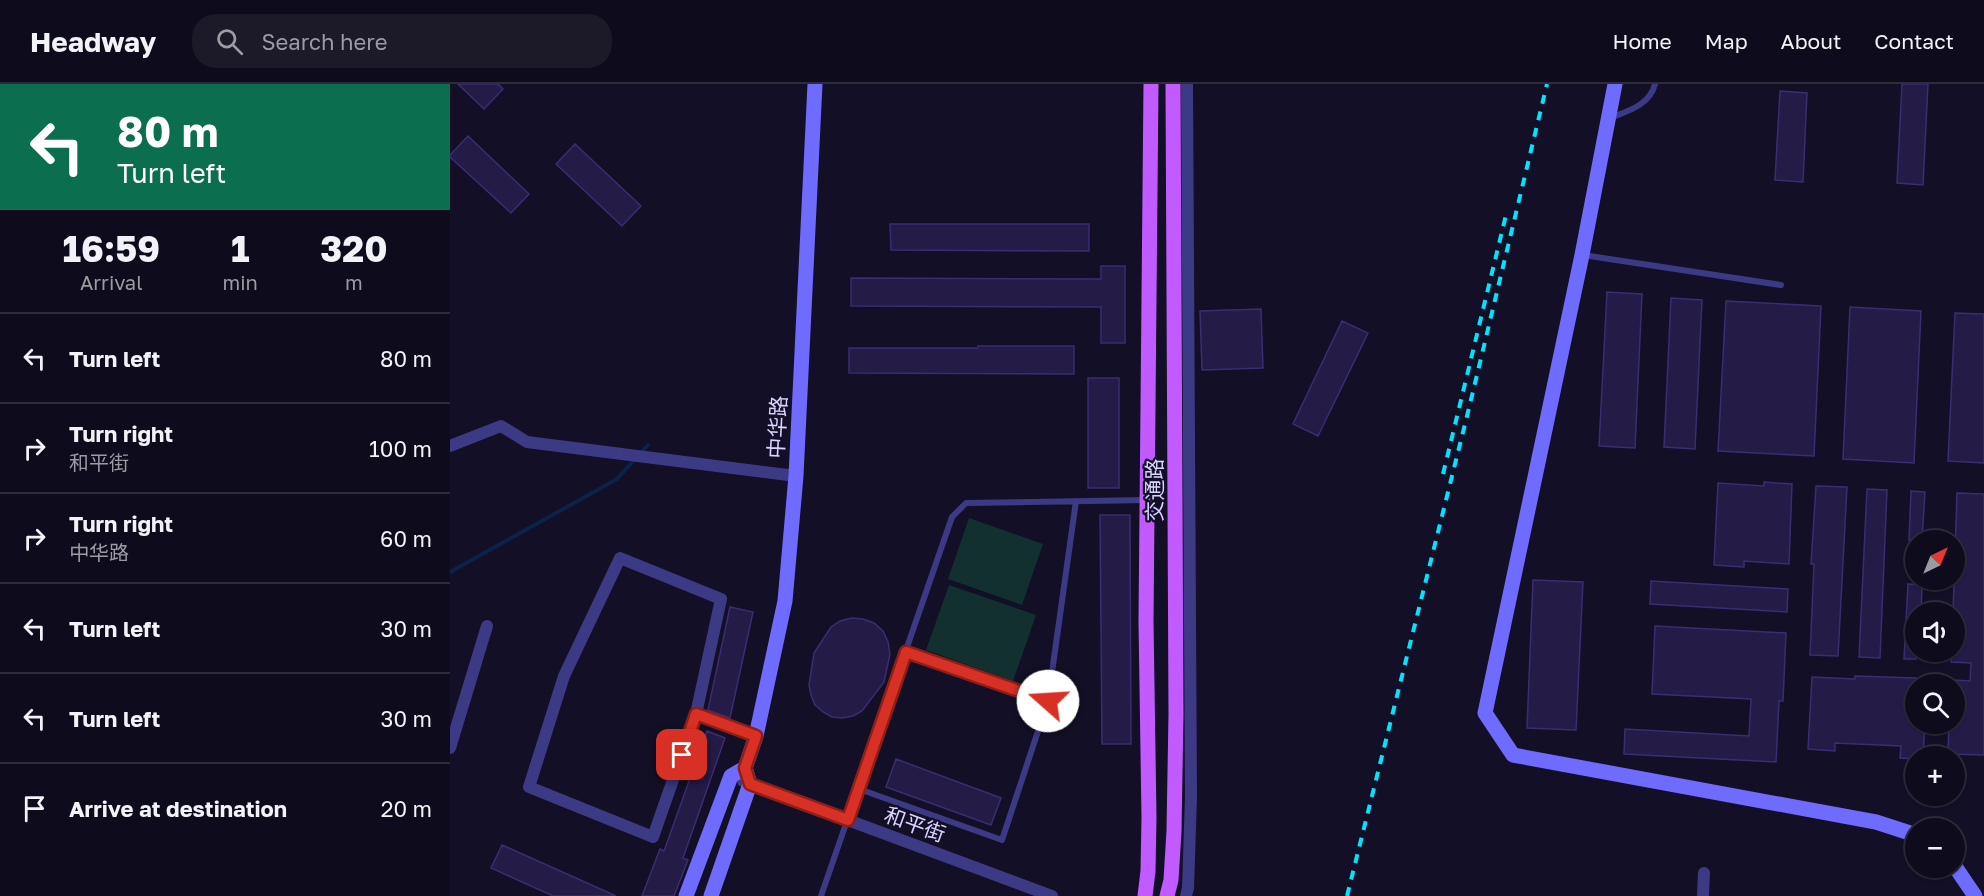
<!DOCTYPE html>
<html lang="en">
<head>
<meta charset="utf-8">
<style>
	body { margin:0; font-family:"Golos Text","Noto Sans SC",sans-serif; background:#1c1929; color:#f1f3f6; height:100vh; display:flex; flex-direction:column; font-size:22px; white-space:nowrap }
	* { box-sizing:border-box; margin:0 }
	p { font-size:20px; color:#9b9ba3 }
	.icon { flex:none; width:33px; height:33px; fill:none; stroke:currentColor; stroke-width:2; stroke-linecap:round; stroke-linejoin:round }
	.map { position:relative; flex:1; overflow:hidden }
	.side { display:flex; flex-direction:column; background:#0e0b1c; width:450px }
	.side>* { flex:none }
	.banner { background:#0b6e4f; color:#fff; overflow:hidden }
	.needle { width:39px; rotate:43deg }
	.fabs { position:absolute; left:1455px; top:446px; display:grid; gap:12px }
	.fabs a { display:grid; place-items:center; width:60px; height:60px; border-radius:50%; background:#0e0b1c; box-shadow:0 2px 4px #0004,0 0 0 2px #2e2b3b; font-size:30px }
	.pin { position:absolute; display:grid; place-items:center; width:51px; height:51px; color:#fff; margin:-26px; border-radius:12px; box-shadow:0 3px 9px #0006 }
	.me { position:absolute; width:66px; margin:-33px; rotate:289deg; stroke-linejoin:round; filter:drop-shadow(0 0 4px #0008) }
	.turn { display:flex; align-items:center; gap:21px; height:126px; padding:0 18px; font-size:27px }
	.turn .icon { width:78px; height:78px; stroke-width:2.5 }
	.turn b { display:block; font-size:42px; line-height:51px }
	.eta { display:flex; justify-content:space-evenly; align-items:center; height:102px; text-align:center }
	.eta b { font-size:36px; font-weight:700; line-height:42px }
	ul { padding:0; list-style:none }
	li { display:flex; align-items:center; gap:18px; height:90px; padding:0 18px; border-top:2px solid #2e2b3b }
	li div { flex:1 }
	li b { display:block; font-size:22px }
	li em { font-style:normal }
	header { display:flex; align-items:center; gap:36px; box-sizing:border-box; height:84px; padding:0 30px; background:#0e0b1c; border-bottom:2px solid #2e2b3b }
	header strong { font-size:28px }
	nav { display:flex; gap:33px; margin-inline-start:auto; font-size:21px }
	.search { width:420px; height:54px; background:#1c1929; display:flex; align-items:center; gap:15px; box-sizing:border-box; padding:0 21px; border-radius:24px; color:#9b9ba3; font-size:22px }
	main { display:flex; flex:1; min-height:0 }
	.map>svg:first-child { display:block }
</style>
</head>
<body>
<header>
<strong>Headway</strong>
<div class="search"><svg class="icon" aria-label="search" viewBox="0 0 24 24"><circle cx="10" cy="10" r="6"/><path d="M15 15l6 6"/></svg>Search here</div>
<nav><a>Home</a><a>Map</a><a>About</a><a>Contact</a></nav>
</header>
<main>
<section class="side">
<div class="banner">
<div class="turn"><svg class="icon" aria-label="left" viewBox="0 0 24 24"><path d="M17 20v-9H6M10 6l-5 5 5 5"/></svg><div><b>80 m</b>Turn left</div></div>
</div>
<div class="eta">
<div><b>16:59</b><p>Arrival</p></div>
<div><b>1</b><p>min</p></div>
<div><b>320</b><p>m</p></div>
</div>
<ul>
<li><svg class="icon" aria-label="left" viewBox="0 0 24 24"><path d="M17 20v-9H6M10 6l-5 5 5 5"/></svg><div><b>Turn left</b></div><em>80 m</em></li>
<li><svg class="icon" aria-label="right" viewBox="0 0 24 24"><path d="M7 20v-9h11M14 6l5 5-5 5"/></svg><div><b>Turn right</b><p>和平街</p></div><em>100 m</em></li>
<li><svg class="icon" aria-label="right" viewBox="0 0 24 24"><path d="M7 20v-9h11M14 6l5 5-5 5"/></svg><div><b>Turn right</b><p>中华路</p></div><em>60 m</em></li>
<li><svg class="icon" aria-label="left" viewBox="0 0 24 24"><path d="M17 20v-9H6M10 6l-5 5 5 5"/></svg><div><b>Turn left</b></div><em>30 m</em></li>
<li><svg class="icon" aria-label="left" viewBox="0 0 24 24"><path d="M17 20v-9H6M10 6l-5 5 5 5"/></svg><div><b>Turn left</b></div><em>30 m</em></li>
<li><svg class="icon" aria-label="arrive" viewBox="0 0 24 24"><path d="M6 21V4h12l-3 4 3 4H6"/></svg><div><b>Arrive at destination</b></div><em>20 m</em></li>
</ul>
</section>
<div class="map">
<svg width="1534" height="812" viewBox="0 0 1534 812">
	<rect width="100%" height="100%" fill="#130f26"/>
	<!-- green -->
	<path fill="#12302f" d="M 519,434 L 593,460 L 572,521 L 498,495 Z
		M 499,501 L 586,531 L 563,597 L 476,566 Z"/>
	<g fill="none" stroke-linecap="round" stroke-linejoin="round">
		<!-- stream -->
		<path stroke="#0c2248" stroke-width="4" d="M 190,370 L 198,361
			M 0,488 L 167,395 L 185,375"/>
	</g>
	<!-- building -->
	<path fill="#241b47" stroke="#3b2d73" stroke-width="1.5" d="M 8,0 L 48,0 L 53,5 L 34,25 Z
		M 1452,0 L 1478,0 L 1473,101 L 1447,99 Z
		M 1330,7 L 1357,9 L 1353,98 L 1325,96 Z
		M 18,52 L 79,110 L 61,129 L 0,73 L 0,71 Z
		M 125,60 L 191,122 L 172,142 L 106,80 Z
		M 440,140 L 639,140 L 639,167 L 441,166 Z
		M 651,182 L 675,182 L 675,259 L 651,259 L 651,223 L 401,222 L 401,194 L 651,195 Z
		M 1157,208 L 1192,210 L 1185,364 L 1149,362 Z
		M 1221,214 L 1252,216 L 1245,365 L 1214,363 Z
		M 1276,217 L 1371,222 L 1364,372 L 1268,367 Z
		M 1400,223 L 1471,227 L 1464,379 L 1393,375 Z
		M 811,225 L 813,284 L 752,286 L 750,227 Z
		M 1505,229 L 1534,230 L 1534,379 L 1498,377 Z
		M 892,237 L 918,249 L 868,352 L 843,340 Z
		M 528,262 L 624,262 L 624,290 L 399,289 L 399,264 L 528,264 Z
		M 638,294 L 669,294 L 669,404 L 638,404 Z
		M 1314,398 L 1342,400 L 1339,480 L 1294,477 L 1294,483 L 1264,481 L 1268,399 L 1314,402 Z
		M 1366,402 L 1397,403 L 1388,572 L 1360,571 L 1364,480 L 1361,480 Z
		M 1417,405 L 1437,406 L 1430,574 L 1409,573 Z
		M 1461,407 L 1475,408 L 1472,456 L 1459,456 Z
		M 1507,409 L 1534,410 L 1534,671 L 1498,670 L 1499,639 L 1504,639 L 1504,596 L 1520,597 L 1521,579 L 1501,578 L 1501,567 L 1504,567 L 1504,528 L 1503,528 Z
		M 650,431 L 680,431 L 681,660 L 652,660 Z
		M 1083,496 L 1133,498 L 1126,646 L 1077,644 Z
		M 1201,497 L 1338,505 L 1337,528 L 1200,520 Z
		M 1458,500 L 1472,501 L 1471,528 L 1466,528 L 1466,575 L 1454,575 Z
		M 280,523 L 303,528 L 280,634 L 258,626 Z
		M 402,534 L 413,535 L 424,539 L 433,547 L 438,558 L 440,570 L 434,598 L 412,627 L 403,632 L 392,634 L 382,633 L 373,628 L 365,621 L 361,611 L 359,601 L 364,569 L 381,543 L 390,537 Z
		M 1205,542 L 1336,549 L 1333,617 L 1329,617 L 1326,678 L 1174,670 L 1175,645 L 1299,652 L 1301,615 L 1202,610 Z
		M 1405,592 L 1466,594 L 1466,639 L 1475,639 L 1473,672 L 1466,672 L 1466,675 L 1450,674 L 1451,662 L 1385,659 L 1385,667 L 1358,665 L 1362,593 L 1405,595 Z
		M 257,647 L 275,654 L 233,774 L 238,776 L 224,812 L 192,812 L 210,765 L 214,767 Z
		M 446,675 L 551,714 L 541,741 L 436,703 Z
		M 52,761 L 166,812 L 103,812 L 41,784 Z"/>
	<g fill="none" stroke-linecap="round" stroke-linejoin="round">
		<!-- lane -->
		<path stroke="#3d3a85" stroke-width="6" d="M 1160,34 C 1178,27 1200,21 1205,0
			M 1133,171 L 1331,201
			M 456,568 L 598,617
			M 409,705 L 552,756 L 598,617 L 626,417
			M 371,812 L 502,433 L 516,419 L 696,416"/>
		<!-- street -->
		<path stroke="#3d3a85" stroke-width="12" d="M 0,362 L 51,342 L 77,358 L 346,392
			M 170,474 L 271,515 L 246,630 L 203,753 L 79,703 L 114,592 Z
			M 246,630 L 306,652
			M 0,664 L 37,542
			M 293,697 L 602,812
			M 736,812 L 738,804 L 741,713 L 737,0
			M 1253,812 L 1254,789"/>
		<!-- secondary -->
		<path stroke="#6f6bff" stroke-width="15" d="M 1165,0 L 1132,171 L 1035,629 L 1063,671 L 1426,738 L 1466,751
			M 1504,781 L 1525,812
			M 236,812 L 281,692 L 295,684 L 306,652 L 335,517 L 346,392 L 365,0
			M 261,812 L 300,700 L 295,684"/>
		<!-- primary -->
		<path stroke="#c25bff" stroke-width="15" d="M 695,812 L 698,787 L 699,734 L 696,537 L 701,0
			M 717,812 L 721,796 L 724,747 L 726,630 L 723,0"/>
		<!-- rail -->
		<path stroke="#00e5ff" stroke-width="4" stroke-dasharray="9 8" stroke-linecap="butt" d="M 993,390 L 1056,131
			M 897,812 L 1019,324 L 1097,0"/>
	</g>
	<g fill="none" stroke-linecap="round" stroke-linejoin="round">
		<defs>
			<path id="route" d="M 232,671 L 246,630 L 306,652 L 295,684 L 300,700 L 398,736 L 456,568 L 598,617"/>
		</defs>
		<!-- route casing -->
		<use href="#route" stroke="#8d1f18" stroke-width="15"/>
		<!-- route -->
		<use href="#route" stroke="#d93025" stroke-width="10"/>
	</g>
	<g text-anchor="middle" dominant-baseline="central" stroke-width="4.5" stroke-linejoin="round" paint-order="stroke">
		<!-- street labels -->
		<g font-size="21" fill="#d9d4ff" stroke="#130f26">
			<text transform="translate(327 343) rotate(-87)">中华路</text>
			<text transform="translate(704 406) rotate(-90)">交通路</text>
			<text transform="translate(465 740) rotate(20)">和平街</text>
		</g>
	</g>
</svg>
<div class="fabs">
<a><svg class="needle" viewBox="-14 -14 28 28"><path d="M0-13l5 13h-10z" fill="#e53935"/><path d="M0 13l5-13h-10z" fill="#9b9ba3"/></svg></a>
<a><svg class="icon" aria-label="sound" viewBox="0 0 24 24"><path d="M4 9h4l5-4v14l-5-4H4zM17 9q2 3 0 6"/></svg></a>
<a><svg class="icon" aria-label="search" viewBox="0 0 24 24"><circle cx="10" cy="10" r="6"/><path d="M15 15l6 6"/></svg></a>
<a>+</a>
<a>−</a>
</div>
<div class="pin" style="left:232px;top:671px;background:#d93025"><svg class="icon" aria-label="arrive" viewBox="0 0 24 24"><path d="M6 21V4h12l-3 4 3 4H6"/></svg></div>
<svg class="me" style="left:598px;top:617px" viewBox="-20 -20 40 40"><circle r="19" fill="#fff"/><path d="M0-13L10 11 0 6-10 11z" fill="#d93025"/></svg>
</div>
</main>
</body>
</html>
